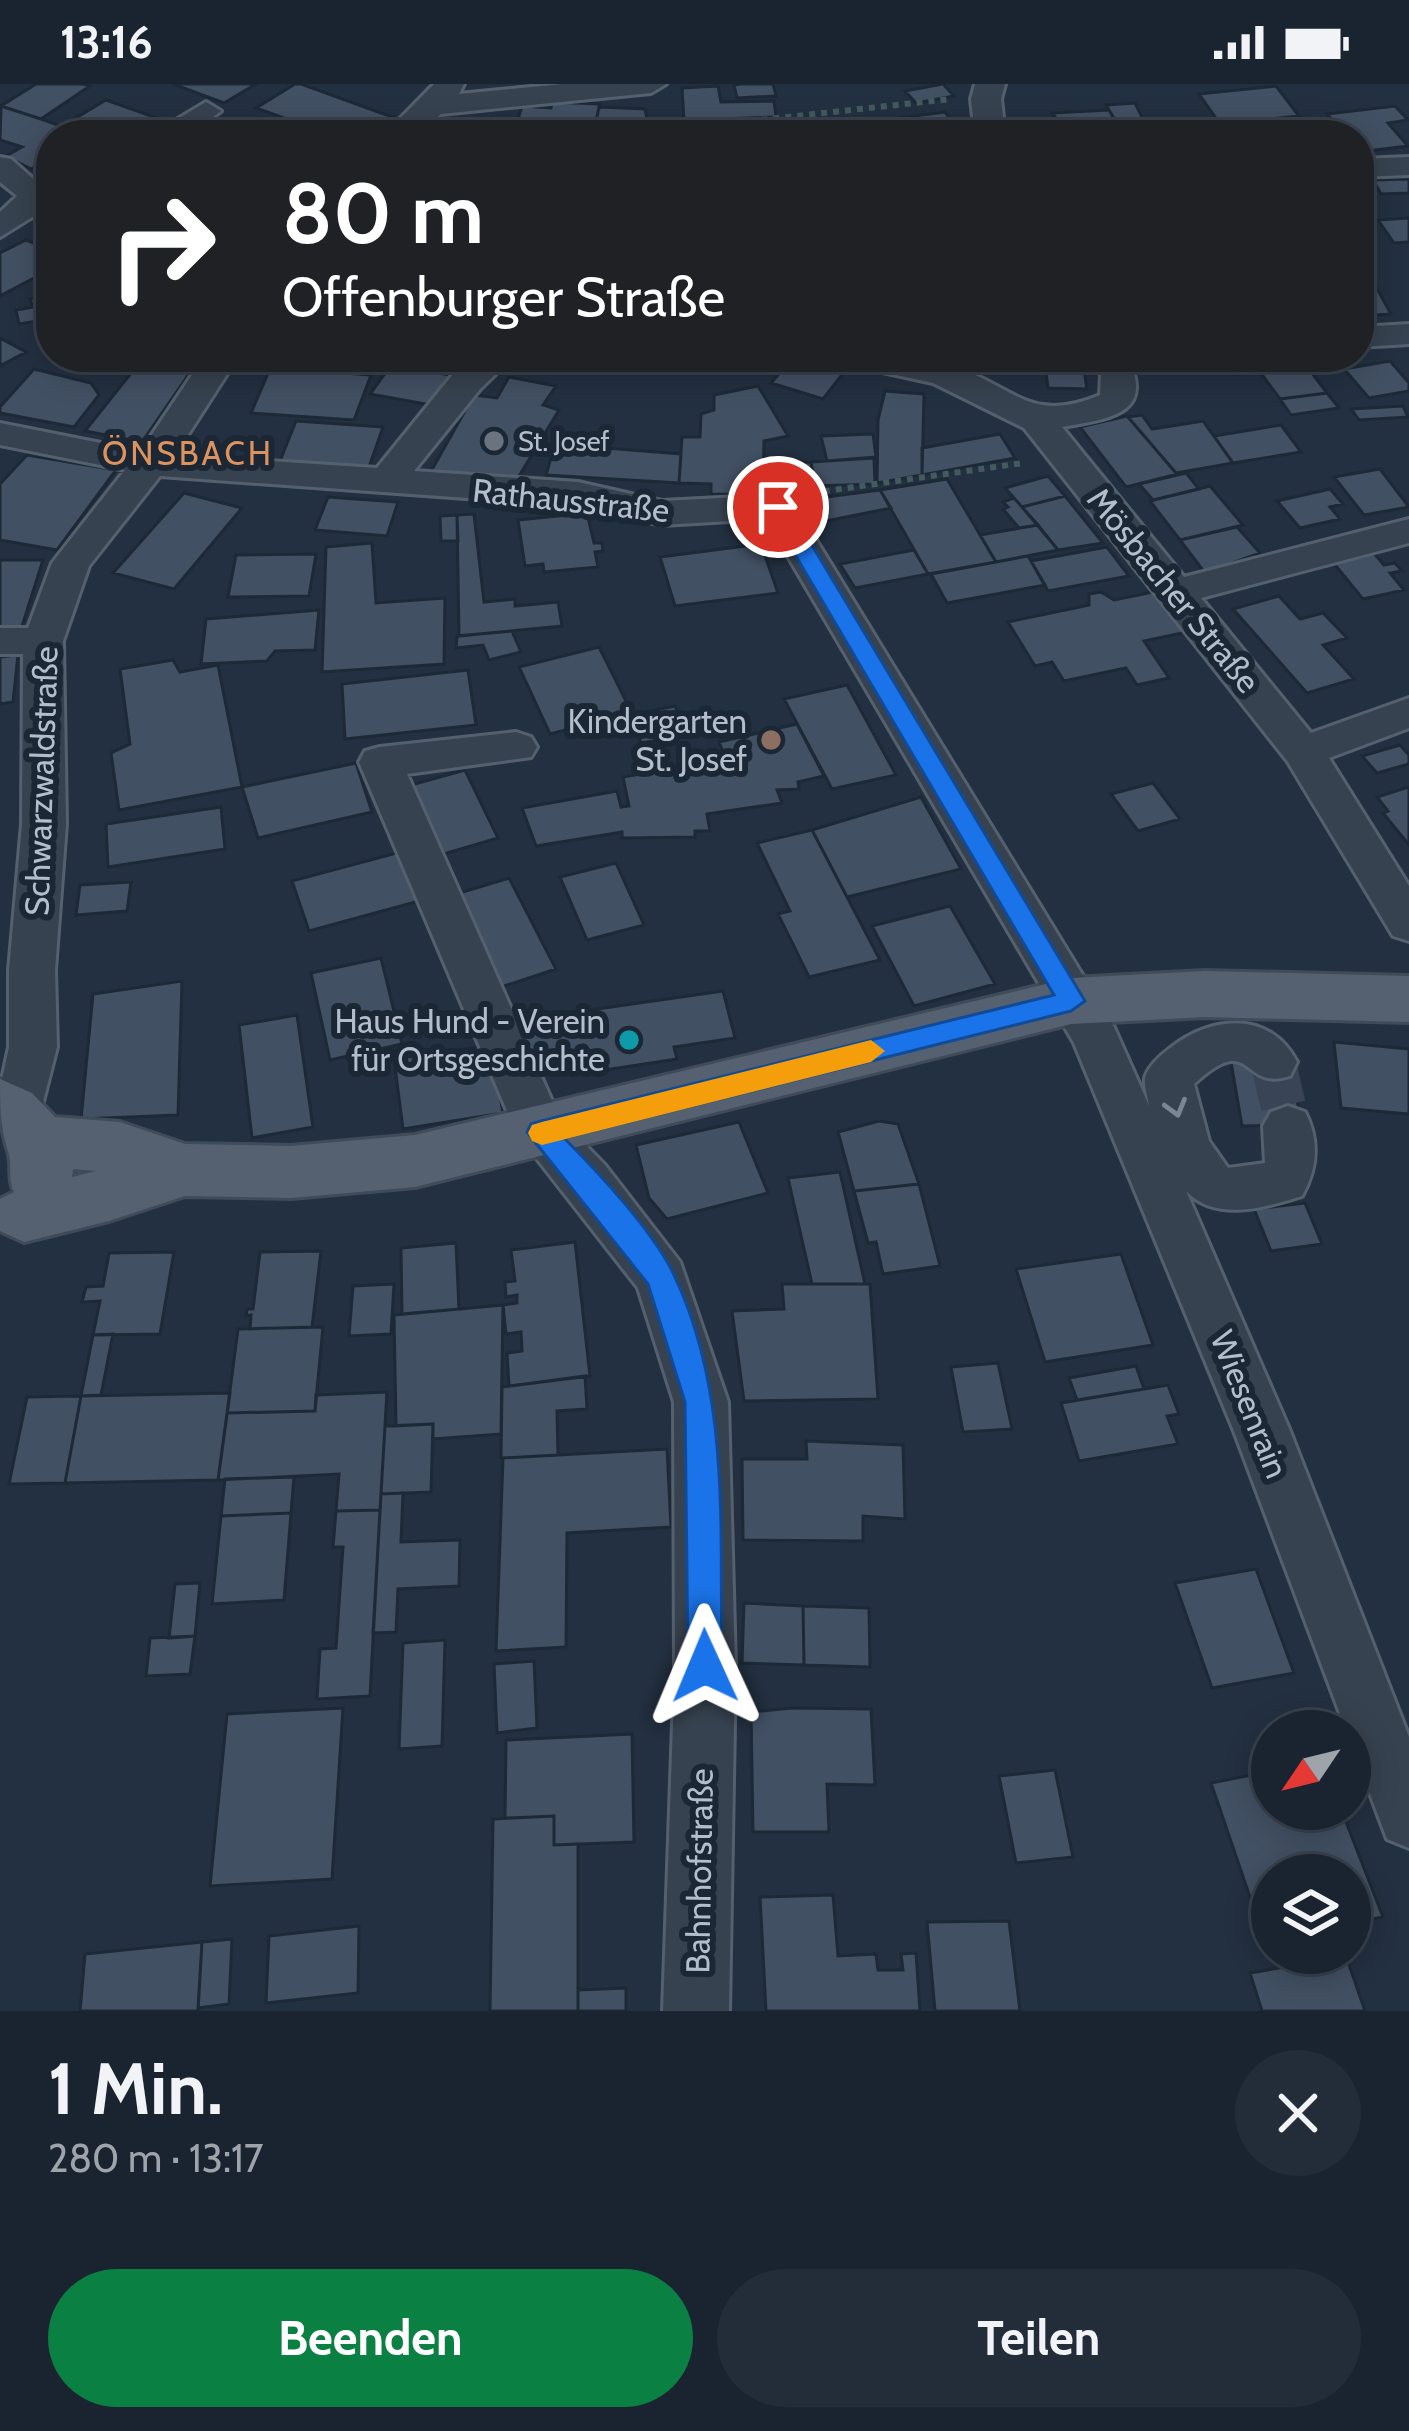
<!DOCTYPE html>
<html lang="de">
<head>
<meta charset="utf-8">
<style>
	body { margin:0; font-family:Cabin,sans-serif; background:#232c39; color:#f1f3f6; height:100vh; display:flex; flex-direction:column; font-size:45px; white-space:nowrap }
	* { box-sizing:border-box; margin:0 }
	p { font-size:39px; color:#9fa4ab }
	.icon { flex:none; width:66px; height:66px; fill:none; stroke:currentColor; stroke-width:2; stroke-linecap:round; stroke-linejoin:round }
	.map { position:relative; height:1927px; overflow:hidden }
	.details { display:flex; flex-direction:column; background:#1a2431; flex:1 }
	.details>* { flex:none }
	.guide { position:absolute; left:36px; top:36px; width:1338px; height:252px; border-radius:48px; box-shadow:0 6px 30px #0003,0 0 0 3px #38414d; background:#202124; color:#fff; overflow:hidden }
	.needle { width:78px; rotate:235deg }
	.tools { position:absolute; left:1251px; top:1626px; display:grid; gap:24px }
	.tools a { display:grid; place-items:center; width:120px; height:120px; border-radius:50%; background:#1a2431; box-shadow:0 6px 30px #0003,0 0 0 3px #38414d; font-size:60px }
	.pin { position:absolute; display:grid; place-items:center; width:102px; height:102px; color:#fff; margin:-51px; border:6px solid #fff; border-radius:50%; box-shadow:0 3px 12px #0007 }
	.me { position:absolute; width:132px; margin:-66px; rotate:359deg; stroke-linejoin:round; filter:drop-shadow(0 0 9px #0008) }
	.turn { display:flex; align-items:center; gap:42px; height:252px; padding:0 48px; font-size:54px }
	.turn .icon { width:156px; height:156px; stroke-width:2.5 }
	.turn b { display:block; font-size:84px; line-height:102px }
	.round { display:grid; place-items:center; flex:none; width:126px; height:126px; border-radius:63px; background:#232c39 }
	.head { display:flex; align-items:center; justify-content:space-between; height:204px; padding:0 48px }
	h1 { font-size:72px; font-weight:700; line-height:90px }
	.action { display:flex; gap:24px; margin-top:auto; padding:24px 48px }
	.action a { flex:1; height:138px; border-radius:72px; background:#0b8043; color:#fff; font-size:48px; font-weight:700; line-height:138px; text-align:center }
	.action a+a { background:#232c39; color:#f1f3f6 }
	.status { display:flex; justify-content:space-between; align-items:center; height:84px; padding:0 60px; background:#1a2431; direction:ltr }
	.status svg { height:33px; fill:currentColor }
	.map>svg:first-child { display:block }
</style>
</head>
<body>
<div class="status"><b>13:16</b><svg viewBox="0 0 49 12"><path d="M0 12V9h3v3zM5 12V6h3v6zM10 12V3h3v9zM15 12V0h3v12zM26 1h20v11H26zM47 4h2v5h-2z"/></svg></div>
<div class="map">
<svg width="1409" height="1927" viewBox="0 0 1409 1927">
	<rect width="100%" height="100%" fill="#233041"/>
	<!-- building -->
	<path fill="#425063" stroke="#1e2937" stroke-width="3" d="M 36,0 L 83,0 L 90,2 L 41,35 L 1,22 Z
		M 173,0 L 256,0 L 224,19 Z
		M 295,0 L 301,0 L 395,34 L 369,51 L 331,51 L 256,24 Z
		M 741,0 L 773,0 L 776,12 L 737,14 L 734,1 Z
		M 943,0 L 954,12 L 916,19 L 905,7 Z
		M 718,2 L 721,18 L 774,17 L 776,33 L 684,36 L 682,4 Z
		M 1276,2 L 1299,32 L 1220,40 L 1199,10 Z
		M 106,16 L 160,35 L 133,51 L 119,51 L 74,35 Z
		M 552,18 L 600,20 L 595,41 L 517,38 L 522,22 L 551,24 Z
		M 1135,19 L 1143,35 L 1115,36 L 1106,21 Z
		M 1,22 L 41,35 L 87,51 L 51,51 L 51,81 L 43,78 L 31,85 L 6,72 L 22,63 L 0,56 Z
		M 1395,22 L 1408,36 L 1388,39 L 1408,62 L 1359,68 L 1359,51 L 1345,51 L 1327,30 Z
		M 599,23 L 645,25 L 648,40 L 596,37 Z
		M 1109,26 L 1122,49 L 1061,51 L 1068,49 L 1052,29 Z
		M 945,28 L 959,48 L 886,51 L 877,37 Z
		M 792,37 L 793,45 L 739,47 L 738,39 Z
		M 264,38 L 283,51 L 223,51 Z
		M 1409,95 L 1409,109 L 1381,110 L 1373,96 Z
		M 1409,134 L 1409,158 L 1394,159 L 1378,136 Z
		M 26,156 L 51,166 L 51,185 L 0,212 L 0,169 Z
		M 1359,192 L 1370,192 L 1391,230 L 1359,232 Z
		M 51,212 L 51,235 L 19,240 L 16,226 L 33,223 L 30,215 Z
		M 0,254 L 26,268 L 0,282 Z
		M 275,273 L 348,273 L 342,289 L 371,291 L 354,336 L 251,329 Z
		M 555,273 L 627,273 L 620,288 L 552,278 Z
		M 793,273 L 797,273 L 845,287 L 823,315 L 771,299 Z
		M 1044,273 L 1082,273 L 1087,305 L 1048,304 Z
		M 1224,273 L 1249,273 L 1259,286 L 1234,291 Z
		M 1249,273 L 1300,273 L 1327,309 L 1280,315 Z
		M 1390,277 L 1409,299 L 1409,307 L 1369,314 L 1344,285 Z
		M 139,279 L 191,287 L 142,358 L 85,347 Z
		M 391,281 L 450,291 L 431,321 L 370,310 Z
		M 34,285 L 91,299 L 99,311 L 74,343 L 0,329 L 0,323 Z
		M 509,293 L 556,302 L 543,321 L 559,326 L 513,402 L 430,389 L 474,311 L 497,314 Z
		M 758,302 L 788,352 L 764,357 L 763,411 L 711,410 L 711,400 L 679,399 L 682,353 L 700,353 L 701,330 L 714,326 L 714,311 Z
		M 885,307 L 924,310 L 922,391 L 877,399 L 878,336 Z
		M 1327,309 L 1339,324 L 1291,331 L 1280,315 Z
		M 1403,322 L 1408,333 L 1359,336 L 1351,325 Z
		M 1142,331 L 1152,345 L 1203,337 L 1233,379 L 1176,389 L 1128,333 Z
		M 1127,332 L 1176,389 L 1178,390 L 1126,403 L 1080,343 Z
		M 296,337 L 383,343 L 369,383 L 280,377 Z
		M 1281,341 L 1301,368 L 1233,379 L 1214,352 Z
		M 873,350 L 876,373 L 827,377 L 821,352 Z
		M 1000,350 L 1015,374 L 922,391 L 922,364 Z
		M 555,360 L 681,370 L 679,399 L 546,391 Z
		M 27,371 L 116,386 L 57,466 L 0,456 L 0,400 Z
		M 874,374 L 875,400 L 815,402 L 811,378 Z
		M 811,378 L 815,406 L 771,409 L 768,384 L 773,379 Z
		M 1380,385 L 1409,423 L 1364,431 L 1334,393 Z
		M 1186,389 L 1199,405 L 1153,416 L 1139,400 Z
		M 1048,392 L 1065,412 L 1022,423 L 1005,404 Z
		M 947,395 L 996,478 L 928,490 L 880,406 Z
		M 1210,402 L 1243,441 L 1180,456 L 1150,417 Z
		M 1330,405 L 1343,420 L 1330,423 L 1340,435 L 1300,444 L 1277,417 Z
		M 880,406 L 891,424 L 816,439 L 803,416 Z
		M 184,409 L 242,424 L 174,505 L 113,489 Z
		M 1065,412 L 1103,459 L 1058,466 L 1022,423 Z
		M 328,413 L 398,418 L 387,452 L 315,446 Z
		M 1014,414 L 1038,441 L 1019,444 L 1003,425 L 1008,423 L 1003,418 Z
		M 587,429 L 594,459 L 602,459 L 603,467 L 595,468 L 598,483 L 544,488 L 543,480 L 525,482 L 518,436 Z
		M 474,430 L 484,518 L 515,515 L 515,522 L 558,518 L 562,542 L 459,552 L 457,431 Z
		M 457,431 L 458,457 L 441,457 L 440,432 Z
		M 1038,441 L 1058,466 L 996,478 L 980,451 Z
		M 1237,443 L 1260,469 L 1205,489 L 1180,456 Z
		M 372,459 L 376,519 L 445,514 L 444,580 L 322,588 L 326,463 Z
		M 761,460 L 778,509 L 675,522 L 660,473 Z
		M 1107,463 L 1129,492 L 1048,507 L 1031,477 Z
		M 914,466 L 928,490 L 855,504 L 840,480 Z
		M 1372,467 L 1384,481 L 1395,479 L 1402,487 L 1390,489 L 1404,506 L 1363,515 L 1331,476 Z
		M 316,470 L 309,512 L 228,513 L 236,471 Z
		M 1028,472 L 1045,501 L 947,519 L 931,490 Z
		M 0,476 L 43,476 L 18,555 L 0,555 Z
		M 1158,507 L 1187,548 L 1144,557 L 1169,594 L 1137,601 L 1126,584 L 1064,597 L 1052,578 L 1035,582 L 1008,538 L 1089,521 L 1089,510 L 1101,508 L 1114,516 Z
		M 1279,512 L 1300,535 L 1323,529 L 1347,554 L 1323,561 L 1354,595 L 1307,609 L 1233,525 Z
		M 319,526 L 315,566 L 275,567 L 267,577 L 201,580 L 206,535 Z
		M 512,547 L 521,568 L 489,576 L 483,561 L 456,564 L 457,552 Z
		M 599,563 L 632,629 L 550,650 L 519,583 Z
		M 18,571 L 13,618 L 0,620 L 0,573 Z
		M 173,576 L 180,588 L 218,581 L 242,703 L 119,726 L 111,669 L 130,660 L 120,585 Z
		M 468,586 L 476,641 L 345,655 L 342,600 Z
		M 847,601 L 896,691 L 832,705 L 784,615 Z
		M 675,622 L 689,652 L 641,659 L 630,631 Z
		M 797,640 L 824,692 L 798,698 L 799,705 L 777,706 L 782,719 L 707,730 L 710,747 L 695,747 L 695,753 L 622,754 L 622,748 L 536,762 L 522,724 L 617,707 L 621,723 L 629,722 L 623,693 L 726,675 L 719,658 Z
		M 1400,661 L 1409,671 L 1409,680 L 1377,689 L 1362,672 Z
		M 356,679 L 372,728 L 258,754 L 242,703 Z
		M 465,686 L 498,754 L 444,770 L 411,701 Z
		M 1153,699 L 1180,735 L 1138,747 L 1111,710 Z
		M 1409,703 L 1409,761 L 1383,729 L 1388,727 L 1377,713 Z
		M 921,713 L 961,785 L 847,813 L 812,746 Z
		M 221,723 L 225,765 L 108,783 L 106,740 Z
		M 812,746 L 847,813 L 880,876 L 809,893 L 778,830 L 790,827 L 757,759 Z
		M 400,768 L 419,817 L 309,847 L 292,797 Z
		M 616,779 L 644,841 L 587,856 L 560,793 Z
		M 509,794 L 556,885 L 498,904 L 453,811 Z
		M 131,798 L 127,827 L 76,831 L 80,801 Z
		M 950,822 L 995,900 L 914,922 L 872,842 Z
		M 381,874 L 402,960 L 330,976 L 311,889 Z
		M 182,897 L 178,1031 L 81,1035 L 93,910 Z
		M 723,907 L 735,954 L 674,963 L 677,975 L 605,986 L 602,974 L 528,985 L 520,936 Z
		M 297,931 L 313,1043 L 252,1054 L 239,941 Z
		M 1334,958 L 1409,965 L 1409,1030 L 1341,1024 Z
		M 491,961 L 503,1029 L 403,1045 L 394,975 Z
		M 1287,977 L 1303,1041 L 1242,1042 L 1231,978 Z
		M 879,1037 L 898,1040 L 919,1100 L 854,1107 L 838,1048 Z
		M 739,1038 L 768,1109 L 667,1135 L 649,1114 L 636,1061 Z
		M 840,1088 L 865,1200 L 812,1200 L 788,1094 Z
		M 919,1100 L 940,1182 L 883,1190 L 876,1158 L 868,1159 L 854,1107 Z
		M 1305,1119 L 1322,1160 L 1271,1167 L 1254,1125 Z
		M 575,1158 L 590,1292 L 509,1302 L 507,1269 L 522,1267 L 521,1248 L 506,1250 L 503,1221 L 517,1219 L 517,1211 L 506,1213 L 505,1198 L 515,1197 L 511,1166 Z
		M 456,1159 L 459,1225 L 402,1230 L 401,1164 Z
		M 321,1167 L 312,1243 L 250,1245 L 251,1231 L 246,1232 L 247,1225 L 253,1225 L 260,1168 Z
		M 174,1168 L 160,1250 L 93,1251 L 100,1217 L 82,1218 L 86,1203 L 103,1202 L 109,1169 Z
		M 1121,1170 L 1153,1261 L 1045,1278 L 1016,1185 Z
		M 394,1200 L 391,1250 L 349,1252 L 353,1202 Z
		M 782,1200 L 870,1200 L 878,1315 L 744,1317 L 732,1227 L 784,1225 Z
		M 503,1221 L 501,1350 L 433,1355 L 433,1340 L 396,1342 L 394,1231 Z
		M 323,1243 L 315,1327 L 227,1329 L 238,1245 Z
		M 113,1250 L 101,1311 L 81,1312 L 93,1251 Z
		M 998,1279 L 1012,1345 L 963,1348 L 951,1283 Z
		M 1136,1282 L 1144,1305 L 1077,1316 L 1069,1294 Z
		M 585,1292 L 587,1325 L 557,1327 L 558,1371 L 501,1374 L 502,1303 Z
		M 1168,1301 L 1179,1330 L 1167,1332 L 1178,1360 L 1079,1377 L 1061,1319 Z
		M 387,1308 L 380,1426 L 336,1427 L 339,1390 L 218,1396 L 227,1329 L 315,1327 L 316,1311 Z
		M 230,1309 L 218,1396 L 65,1399 L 81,1312 Z
		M 81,1312 L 65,1399 L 9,1400 L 27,1313 Z
		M 433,1340 L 431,1408 L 381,1410 L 385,1342 Z
		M 806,1357 L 903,1361 L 905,1435 L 863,1432 L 863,1457 L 743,1456 L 742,1375 L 807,1375 Z
		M 667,1365 L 671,1443 L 567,1449 L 566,1563 L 496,1567 L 503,1374 Z
		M 294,1393 L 291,1429 L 221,1432 L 225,1395 Z
		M 403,1409 L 401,1458 L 460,1456 L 459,1502 L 398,1505 L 396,1548 L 373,1549 L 381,1410 Z
		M 380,1426 L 370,1612 L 317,1615 L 320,1565 L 336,1564 L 343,1463 L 333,1463 L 336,1427 Z
		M 291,1429 L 284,1516 L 212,1520 L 221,1432 Z
		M 1256,1485 L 1294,1589 L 1212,1604 L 1175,1499 Z
		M 200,1499 L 195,1552 L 169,1554 L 175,1500 Z
		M 744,1519 L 803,1522 L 804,1581 L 742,1579 Z
		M 803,1522 L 869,1524 L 870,1583 L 804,1581 Z
		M 195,1552 L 190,1590 L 146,1592 L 150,1554 Z
		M 445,1556 L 442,1662 L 399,1665 L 403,1559 Z
		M 534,1577 L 537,1644 L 497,1649 L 494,1580 Z
		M 343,1624 L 332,1795 L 210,1802 L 227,1630 Z
		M 792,1624 L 871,1625 L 875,1701 L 827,1700 L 829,1748 L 753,1748 L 751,1628 Z
		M 632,1650 L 634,1758 L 554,1761 L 554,1732 L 505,1734 L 506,1656 Z
		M 1055,1686 L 1073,1773 L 1016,1779 L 999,1692 Z
		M 1272,1687 L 1272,1725 L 1341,1725 L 1383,1833 L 1350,1839 L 1350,1791 L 1272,1791 L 1272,1856 L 1265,1857 L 1211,1699 Z
		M 554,1732 L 554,1761 L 578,1760 L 578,1927 L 490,1927 L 493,1735 Z
		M 833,1811 L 838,1872 L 876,1870 L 878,1886 L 903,1886 L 901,1870 L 916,1869 L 920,1927 L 766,1927 L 760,1813 Z
		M 1009,1837 L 1020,1927 L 935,1927 L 927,1838 Z
		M 359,1842 L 358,1909 L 266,1919 L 269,1852 Z
		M 232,1855 L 229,1920 L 198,1924 L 202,1858 Z
		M 202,1858 L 198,1927 L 80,1927 L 85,1870 Z
		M 1346,1872 L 1365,1927 L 1262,1927 L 1250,1889 Z
		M 626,1904 L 626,1927 L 578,1927 L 578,1906 Z"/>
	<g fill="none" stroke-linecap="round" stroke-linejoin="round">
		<!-- minor-tunnel -->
		<path stroke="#394556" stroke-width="45" stroke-dasharray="45 22" stroke-linecap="butt" d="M 1273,978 L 1288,1042"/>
		<defs>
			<path id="minor" d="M 434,0 L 464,0 L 459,10 L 562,0 L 666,0 L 651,9 L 441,30 L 417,51 L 384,51 Z
				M 975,0 L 1005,0 L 1001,15 L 1005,51 L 975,51 L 971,15 Z
				M 206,18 L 221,27 L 188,51 L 151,51 Z
				M 0,73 L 11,75 L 49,109 L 42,127 L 0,153 L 0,128 L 17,112 L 0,98 Z
				M 1409,73 L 1409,91 L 1359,93 L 1359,75 Z
				M 1409,240 L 1409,260 L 1359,263 L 1359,243 Z
				M 204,273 L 238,273 L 175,371 L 377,384 L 454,289 L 475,273 L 513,273 L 480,305 L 414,387 L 578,398 L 662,417 L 778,411 L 791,415 L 1113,941 L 1149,1022 C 1148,1014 1144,1002 1145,994 C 1148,982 1160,972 1169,965 C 1211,931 1270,926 1297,978 L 1290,992 C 1240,1008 1254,945 1194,1000 L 1209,1057 L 1228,1084 L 1265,1079 L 1263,1042 L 1271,1028 L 1288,1022 L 1305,1028 C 1320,1057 1317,1085 1302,1112 C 1265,1124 1215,1138 1186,1107 L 1290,1347 L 1409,1653 L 1409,1764 L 1387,1755 L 1234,1347 L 1074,959 L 766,435 L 662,441 L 578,422 L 160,392 L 89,482 L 63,557 L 66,740 L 55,886 L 57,963 L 36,1045 L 19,1051 L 2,1045 L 0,1005 L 9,963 L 9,886 L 22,740 L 23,570 L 0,570 L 0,544 L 28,544 L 52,479 L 125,386 L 0,361 L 0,339 L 141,367 Z
				M 841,273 C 878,273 915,271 952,282 C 1015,302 1029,341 1100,311 L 1101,291 L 1093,273 L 1127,273 C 1157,331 1107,335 1062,343 L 1184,493 L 1409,435 L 1409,459 L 1201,514 L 1311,649 L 1409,614 L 1409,644 L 1329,674 L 1409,802 L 1409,857 L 1393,852 L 1288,678 L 1024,344 L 933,299 L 846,280 Z
				M 516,648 L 531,653 L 537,663 L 531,673 L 407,690 L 560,1035 L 605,1081 L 680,1178 L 728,1318 L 735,1582 L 729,1927 L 663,1927 L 675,1582 L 674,1318 L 638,1204 L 516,1048 L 359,678 L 365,667 L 380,663 Z"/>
			<path id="major" d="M 1205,887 L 1409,892 L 1409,938 L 1205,933 L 1071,940 L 415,1103 L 291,1114 L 185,1112 L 109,1137 L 24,1158 L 0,1147 L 0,1115 L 14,1108 C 7,1093 13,1081 8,1067 C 0,1043 0,1022 0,995 L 32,1009 L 55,1033 L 120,1038 L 185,1060 L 291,1062 L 415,1051 L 1071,894 ZM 73,1085 L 96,1087 L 72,1093 Z"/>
		</defs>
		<!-- minor casing -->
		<use href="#minor" stroke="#55606e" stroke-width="6"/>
		<!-- major casing -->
		<use href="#major" stroke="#404b59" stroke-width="6"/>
		<!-- path -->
		<path stroke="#435b5e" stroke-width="6" stroke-dasharray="6 6" stroke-linecap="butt" d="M 678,45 L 951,15
			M 812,409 L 1023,379"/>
		<!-- minor -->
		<use href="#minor" fill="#374250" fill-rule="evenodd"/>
		<!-- major -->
		<use href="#major" fill="#556170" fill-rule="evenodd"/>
	</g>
	<!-- one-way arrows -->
	<defs><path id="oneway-chevron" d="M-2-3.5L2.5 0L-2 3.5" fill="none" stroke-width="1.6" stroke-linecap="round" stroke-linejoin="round" transform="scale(3)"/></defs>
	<use stroke="#7b8694" href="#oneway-chevron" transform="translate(1176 1024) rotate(74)"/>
	<!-- route -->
	<path fill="#1a73e8" stroke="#114b97" stroke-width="3" d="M 778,416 L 789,423 L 1085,917 L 1071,927 L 564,1054 C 598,1088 654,1148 674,1191 C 732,1312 719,1451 722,1582 L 717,1594 L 705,1599 L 693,1594 L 688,1582 L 685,1318 L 648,1200 L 527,1048 L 531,1040 L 541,1037 L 1054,911 L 767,423 Z"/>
	<!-- slow -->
	<path fill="#f59e0b" d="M 871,956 L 885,967 L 871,978 L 542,1061 L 532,1057 L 528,1049 L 532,1041 L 542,1038 Z"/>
	<!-- markers -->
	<circle fill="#6b7280" stroke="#1c2735" stroke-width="4.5" cx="494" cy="357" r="12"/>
	<circle fill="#8d6e63" stroke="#1c2735" stroke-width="4.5" cx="771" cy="656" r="12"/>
	<circle fill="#0f9aa8" stroke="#1c2735" stroke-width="4.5" cx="629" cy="956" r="12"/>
	<g text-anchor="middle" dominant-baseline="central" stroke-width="12" stroke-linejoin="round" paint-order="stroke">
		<!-- far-poi labels -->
		<g font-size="27" fill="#b3bdcb" stroke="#1c2735" text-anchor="start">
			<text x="518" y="357">St. Josef</text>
		</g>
		<!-- far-quarter labels -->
		<g font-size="33" letter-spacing="3" fill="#dc935d" stroke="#1c2735">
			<text x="188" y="369">ÖNSBACH</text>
		</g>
		<!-- street labels -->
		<g font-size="33" fill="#b3bdcb" stroke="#1c2735">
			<text transform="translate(571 416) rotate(6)">Rathausstraße</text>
			<text transform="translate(1174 506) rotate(51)">Mösbacher Straße</text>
			<text transform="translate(41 697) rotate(-88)">Schwarzwaldstraße</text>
			<text transform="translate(1250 1320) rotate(68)">Wiesenrain</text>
			<text transform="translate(699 1787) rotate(-89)">Bahnhofstraße</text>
		</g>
		<!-- poi labels -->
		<g font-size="33" fill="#b3bdcb" stroke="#1c2735" text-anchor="end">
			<text x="747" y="637">Kindergarten<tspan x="747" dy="38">St. Josef</tspan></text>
			<text x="605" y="937">Haus Hund - Verein<tspan x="605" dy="38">für Ortsgeschichte</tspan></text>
		</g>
	</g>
</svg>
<div class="tools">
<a><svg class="needle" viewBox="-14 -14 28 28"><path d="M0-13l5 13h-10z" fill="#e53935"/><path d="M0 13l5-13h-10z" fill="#9fa4ab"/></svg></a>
<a><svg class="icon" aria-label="layers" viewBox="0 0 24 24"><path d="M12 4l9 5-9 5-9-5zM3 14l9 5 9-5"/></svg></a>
</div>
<div class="pin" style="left:778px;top:423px;background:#d93025"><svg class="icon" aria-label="arrive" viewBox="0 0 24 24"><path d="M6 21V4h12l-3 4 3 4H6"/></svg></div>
<svg class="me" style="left:705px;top:1582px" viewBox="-20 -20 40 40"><path d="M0-17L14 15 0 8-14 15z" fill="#1a73e8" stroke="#fff" stroke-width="4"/></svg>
<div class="guide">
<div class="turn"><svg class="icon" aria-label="right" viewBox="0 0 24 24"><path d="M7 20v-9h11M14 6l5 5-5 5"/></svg><div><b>80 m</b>Offenburger Straße</div></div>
</div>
</div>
<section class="details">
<div class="head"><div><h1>1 Min.</h1><p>280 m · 13:17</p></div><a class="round"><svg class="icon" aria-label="close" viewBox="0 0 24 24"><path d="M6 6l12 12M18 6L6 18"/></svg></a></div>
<div class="action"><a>Beenden</a><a>Teilen</a></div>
</section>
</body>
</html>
